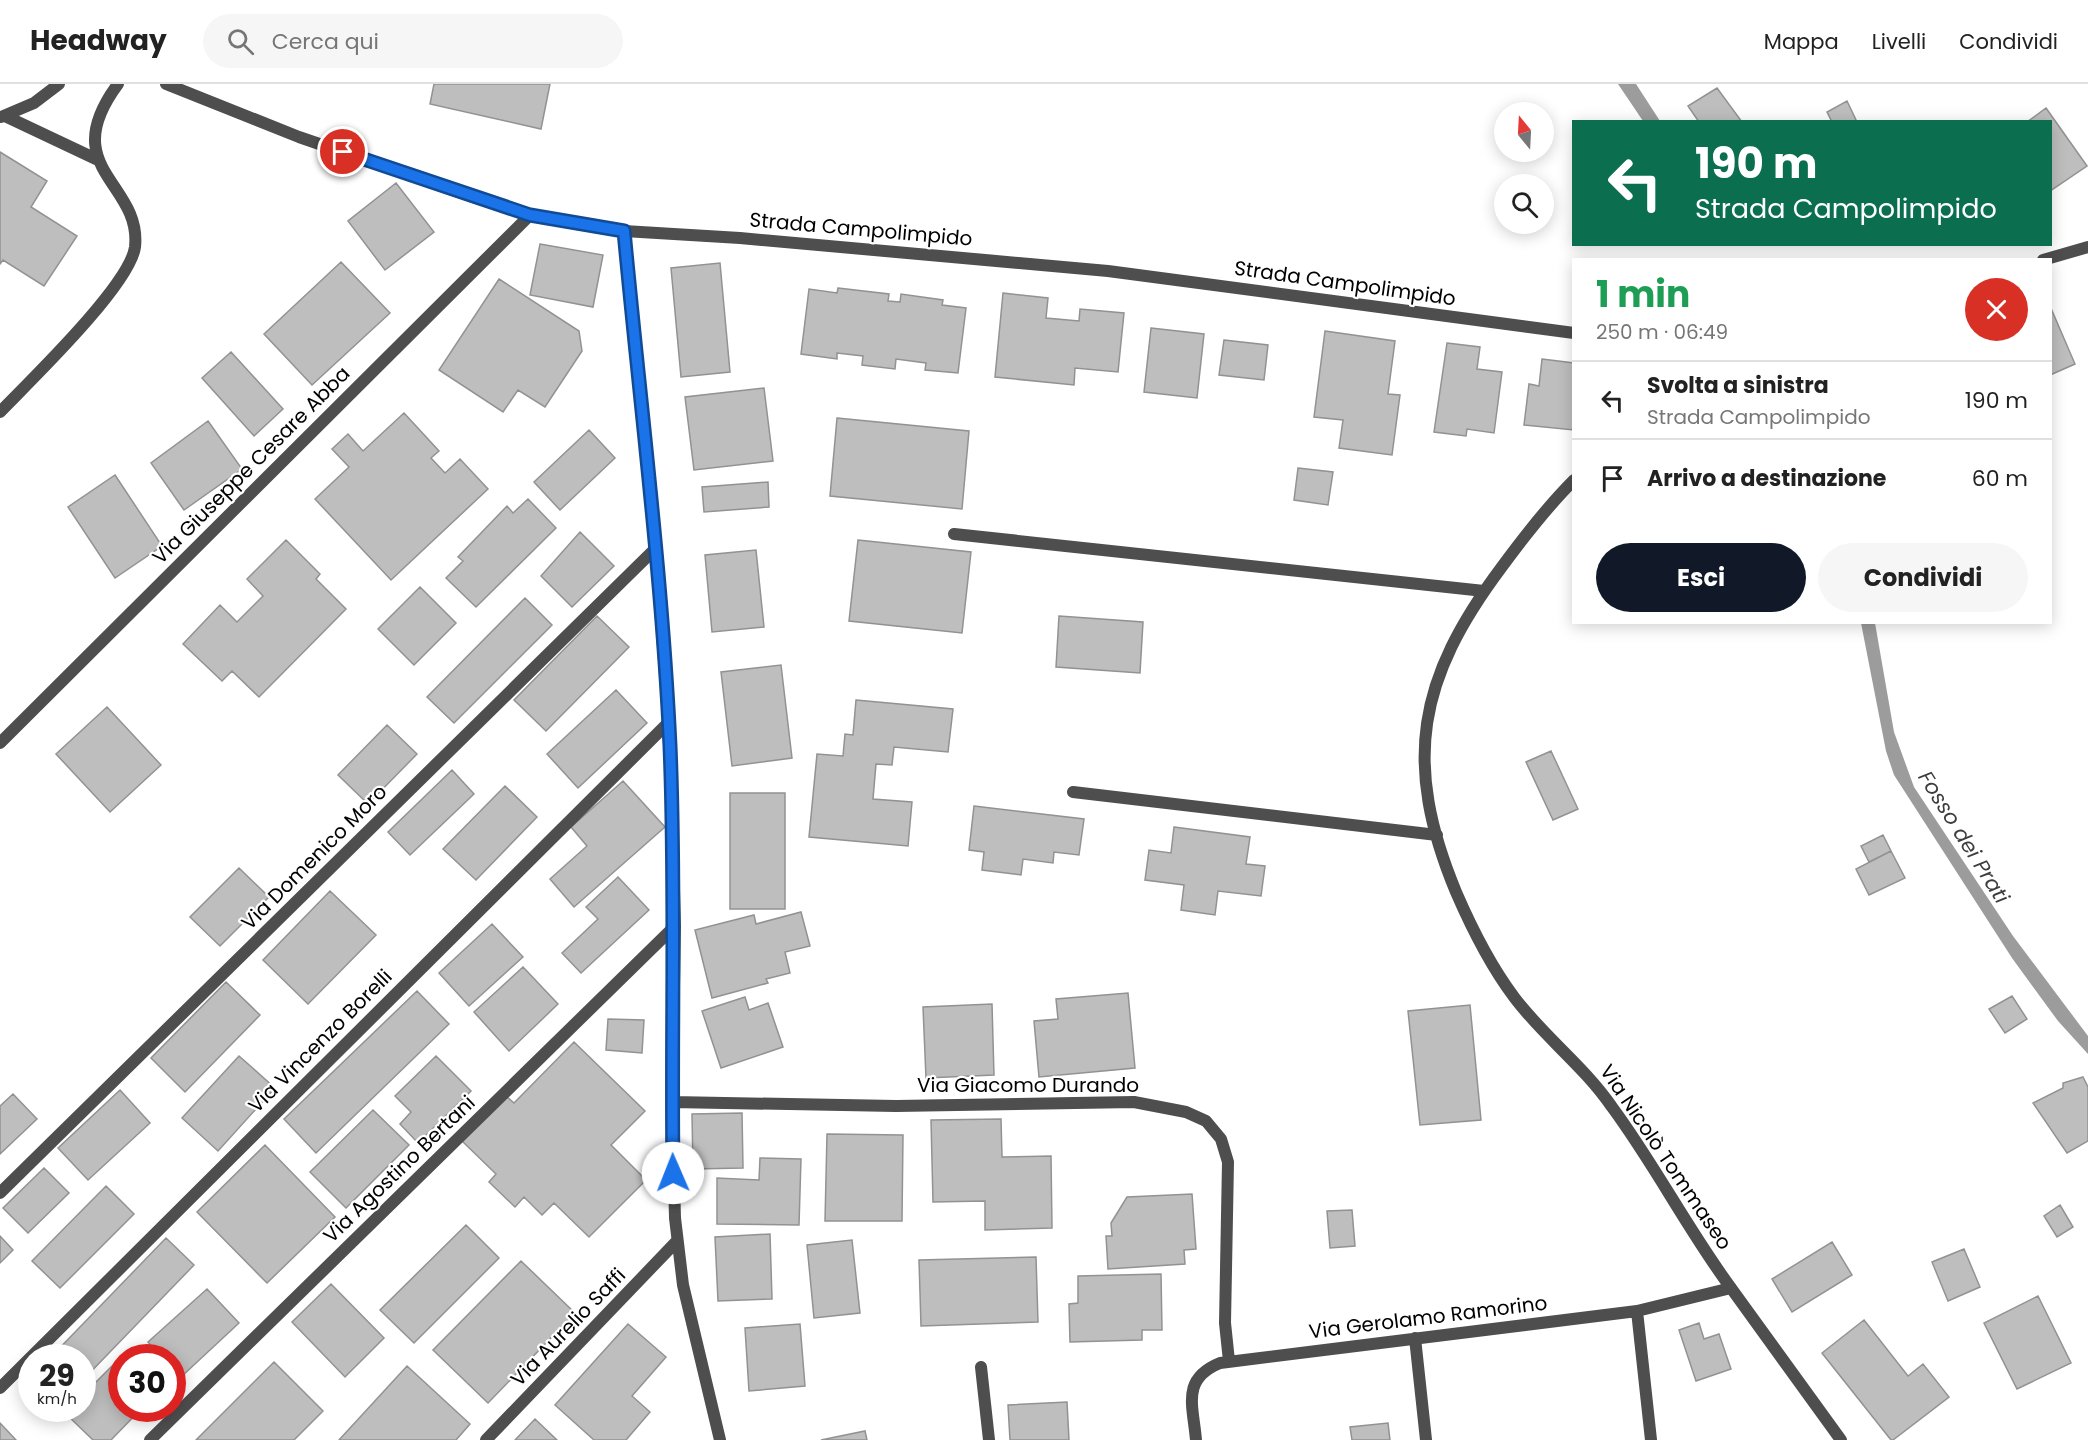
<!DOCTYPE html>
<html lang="it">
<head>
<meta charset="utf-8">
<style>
	body { margin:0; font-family:Poppins,sans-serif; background:#f6f6f6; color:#222; height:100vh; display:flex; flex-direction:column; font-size:22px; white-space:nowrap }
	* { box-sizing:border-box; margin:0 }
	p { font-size:20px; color:#767676 }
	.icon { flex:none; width:33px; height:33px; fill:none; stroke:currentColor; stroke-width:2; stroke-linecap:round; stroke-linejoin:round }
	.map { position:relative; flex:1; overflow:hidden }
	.side { position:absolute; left:1572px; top:174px; width:480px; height:366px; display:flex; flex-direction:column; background:#fff; border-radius:0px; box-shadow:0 3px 15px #0003 }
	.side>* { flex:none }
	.top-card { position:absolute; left:1572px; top:36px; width:480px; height:126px; border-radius:0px; box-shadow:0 3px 15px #0003; background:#0b6e4f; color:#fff; overflow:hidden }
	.needle { width:39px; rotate:342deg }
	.controls { position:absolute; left:1494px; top:18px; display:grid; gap:12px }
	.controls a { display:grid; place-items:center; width:60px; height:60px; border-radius:50%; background:#fff; box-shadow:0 3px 15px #0003; font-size:30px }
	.speed { position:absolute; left:18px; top:1260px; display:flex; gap:12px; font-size:30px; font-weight:700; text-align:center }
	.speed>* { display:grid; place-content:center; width:78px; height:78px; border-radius:50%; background:#fff; box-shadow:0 3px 15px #0003; line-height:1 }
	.speed small { font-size:15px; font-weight:400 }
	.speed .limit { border:9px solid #d22; background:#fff; color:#111 }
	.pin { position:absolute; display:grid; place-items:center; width:51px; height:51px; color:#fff; margin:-26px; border:3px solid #fff; border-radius:50%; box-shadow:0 2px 6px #0007 }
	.me { position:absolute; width:66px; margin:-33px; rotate:359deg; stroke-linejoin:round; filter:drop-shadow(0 0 4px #0008) }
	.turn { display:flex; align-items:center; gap:21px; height:126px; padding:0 24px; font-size:27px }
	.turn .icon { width:78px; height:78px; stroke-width:2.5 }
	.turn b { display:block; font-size:42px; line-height:51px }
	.round { display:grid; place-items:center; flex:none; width:63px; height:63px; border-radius:32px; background:#f6f6f6 }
	.head { display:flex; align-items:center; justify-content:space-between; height:102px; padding:0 24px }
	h1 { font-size:36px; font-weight:700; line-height:45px; color:#1e9e55 }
	.button { display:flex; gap:12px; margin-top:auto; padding:12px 24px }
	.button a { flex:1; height:69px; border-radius:36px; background:#111827; color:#fff; font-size:24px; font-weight:700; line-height:69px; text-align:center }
	.button a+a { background:#f6f6f6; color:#222 }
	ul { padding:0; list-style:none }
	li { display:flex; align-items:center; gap:18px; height:78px; padding:0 24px; border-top:2px solid #e0e0e0 }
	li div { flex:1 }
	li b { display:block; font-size:22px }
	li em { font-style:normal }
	header { display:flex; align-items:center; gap:36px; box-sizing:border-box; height:84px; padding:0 30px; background:#fff; border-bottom:2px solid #e0e0e0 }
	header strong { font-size:28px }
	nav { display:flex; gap:33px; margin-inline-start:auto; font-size:21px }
	.search { width:420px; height:54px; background:#f6f6f6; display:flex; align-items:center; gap:15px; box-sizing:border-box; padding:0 21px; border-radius:33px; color:#767676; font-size:22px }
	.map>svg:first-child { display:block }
</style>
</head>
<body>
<header>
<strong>Headway</strong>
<div class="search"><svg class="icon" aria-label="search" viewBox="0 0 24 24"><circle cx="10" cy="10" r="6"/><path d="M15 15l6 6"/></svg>Cerca qui</div>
<nav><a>Mappa</a><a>Livelli</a><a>Condividi</a></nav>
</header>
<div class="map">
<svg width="2088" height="1356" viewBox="0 0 2088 1356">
	<rect width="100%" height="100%" fill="#fff"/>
	<!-- water -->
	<path fill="#9c9c9c" d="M 1618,0 L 1636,0 L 1660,37 L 1643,37 Z
		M 1861,539 L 1875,539 L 1894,648 L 1914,703 L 2013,852 L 2088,952 L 2088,970 L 2058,937 L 2012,874 L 1894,691 L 1886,667 Z"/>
	<!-- building -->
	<path fill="#bebebe" stroke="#929292" stroke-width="1.5" d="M 434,0 L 550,0 L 541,45 L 430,20 Z
		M 1717,4 L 1742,38 L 1699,38 L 1688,22 Z
		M 1847,17 L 1857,38 L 1832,38 L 1827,28 Z
		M 2046,24 L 2087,82 L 2050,107 L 2050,38 L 2027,38 Z
		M 0,68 L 47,97 L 31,123 L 77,152 L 44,202 L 3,176 L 0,180 Z
		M 396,99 L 434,148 L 385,186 L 348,137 Z
		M 540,160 L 603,171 L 593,223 L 530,211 Z
		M 341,178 L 390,229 L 312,301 L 264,250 Z
		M 720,179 L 730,288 L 681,293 L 671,184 Z
		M 499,195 L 579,247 L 582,267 L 545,323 L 518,306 L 503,328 L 439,286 Z
		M 838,204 L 889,210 L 888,217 L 900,218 L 901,210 L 943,216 L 942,221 L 966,224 L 958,289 L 925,286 L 926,279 L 896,275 L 895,285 L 862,281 L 863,272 L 837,269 L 837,275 L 801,270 L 809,205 L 837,209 Z
		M 1003,209 L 1048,214 L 1046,234 L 1079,237 L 1080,225 L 1124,229 L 1118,288 L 1075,284 L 1074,301 L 995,293 Z
		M 2050,222 L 2075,280 L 2050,291 Z
		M 1151,244 L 1204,250 L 1197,314 L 1144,308 Z
		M 1325,247 L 1395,257 L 1388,310 L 1400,311 L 1392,371 L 1339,364 L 1343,336 L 1314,333 Z
		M 1224,256 L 1268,261 L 1264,296 L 1219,291 Z
		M 1447,259 L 1480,263 L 1477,285 L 1502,288 L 1494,349 L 1467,345 L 1466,352 L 1434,348 Z
		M 231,268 L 283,325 L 254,352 L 202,294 Z
		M 1542,275 L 1574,279 L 1574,346 L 1524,341 L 1529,300 L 1539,302 Z
		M 764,304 L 773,377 L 694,386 L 685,313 Z
		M 404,329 L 439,367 L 431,374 L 445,389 L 460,375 L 488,405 L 391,496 L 315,415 L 349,383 L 332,365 L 348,350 L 363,367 Z
		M 837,334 L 969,347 L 962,425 L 830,412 Z
		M 208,337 L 242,385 L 184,426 L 151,379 Z
		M 589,346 L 615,374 L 560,426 L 534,398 Z
		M 1298,384 L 1333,388 L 1328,421 L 1294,416 Z
		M 115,391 L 162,462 L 115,494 L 68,423 Z
		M 768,398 L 769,423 L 704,428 L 702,403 Z
		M 528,415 L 556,444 L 476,523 L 446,494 L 463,477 L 458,473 L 507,422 L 513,429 Z
		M 580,448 L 614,482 L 572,523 L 541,492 Z
		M 286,456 L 320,490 L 316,495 L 346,525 L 259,613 L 232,587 L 222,597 L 183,560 L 220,521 L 237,538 L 263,512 L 247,495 Z
		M 858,456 L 971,468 L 962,549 L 849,537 Z
		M 756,466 L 764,543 L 712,548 L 705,471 Z
		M 420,503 L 456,539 L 414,581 L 378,545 Z
		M 525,514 L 552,541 L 454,639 L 427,613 Z
		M 597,532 L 629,563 L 546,647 L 514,616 Z
		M 1059,532 L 1143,538 L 1140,589 L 1056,583 Z
		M 781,581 L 792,674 L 732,682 L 721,588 Z
		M 616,606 L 647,639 L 578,704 L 547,670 Z
		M 856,616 L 953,625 L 948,668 L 894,663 L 892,681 L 876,680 L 873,715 L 912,718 L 908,762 L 809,753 L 817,670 L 843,672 L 845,650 L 853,651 Z
		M 107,623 L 161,681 L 110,728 L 56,670 Z
		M 387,641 L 417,670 L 368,720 L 338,691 Z
		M 1551,667 L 1578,725 L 1553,736 L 1526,678 Z
		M 452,686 L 474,710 L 410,771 L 388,748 Z
		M 623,697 L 665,743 L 574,823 L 550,795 L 587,762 L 571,743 Z
		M 505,702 L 537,733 L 476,796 L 443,765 Z
		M 730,709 L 785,709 L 785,825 L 730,825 Z
		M 974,722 L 1084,735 L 1079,771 L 1054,768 L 1053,779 L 1023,775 L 1021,791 L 982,786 L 984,768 L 969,766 Z
		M 1174,743 L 1250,753 L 1246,780 L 1265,782 L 1261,812 L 1218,807 L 1215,831 L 1181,826 L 1184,801 L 1145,796 L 1149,766 L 1171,769 Z
		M 1883,751 L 1891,767 L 1869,778 L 1861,762 Z
		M 1891,767 L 1905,794 L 1869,811 L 1856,785 Z
		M 239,784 L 269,813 L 220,862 L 190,833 Z
		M 618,793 L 649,826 L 581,889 L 562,869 L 598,835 L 586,823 Z
		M 330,807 L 376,851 L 308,920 L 263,876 Z
		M 801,828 L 810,862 L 785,868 L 790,889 L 766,895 L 768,899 L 712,914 L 695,846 L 754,831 L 756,840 Z
		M 492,840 L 523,873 L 469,922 L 439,889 Z
		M 523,883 L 558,920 L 509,967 L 474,928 Z
		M 226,898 L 260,931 L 185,1008 L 151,974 Z
		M 417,907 L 449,940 L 316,1069 L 284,1035 Z
		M 1128,909 L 1135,984 L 1039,993 L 1034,937 L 1058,935 L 1056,915 Z
		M 2012,912 L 2027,935 L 2005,949 L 1989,925 Z
		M 745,913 L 749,926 L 768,919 L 783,963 L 721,984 L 702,927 Z
		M 992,920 L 994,991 L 926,994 L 923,923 Z
		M 1470,921 L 1481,1036 L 1420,1041 L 1408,927 Z
		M 608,935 L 644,936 L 642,969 L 606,966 Z
		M 574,958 L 645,1027 L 611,1061 L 646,1096 L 589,1153 L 554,1119 L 542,1131 L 524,1113 L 515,1123 L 489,1098 L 496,1090 L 461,1056 L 505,1011 L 514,1019 Z
		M 239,972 L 275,1004 L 218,1067 L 182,1034 Z
		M 436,972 L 471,1007 L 418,1059 L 400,1040 L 411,1028 L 395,1012 Z
		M 2083,993 L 2088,1003 L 2088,1057 L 2067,1069 L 2033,1019 L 2063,1004 L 2063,999 Z
		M 120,1006 L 150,1039 L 88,1096 L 58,1064 Z
		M 13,1010 L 37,1035 L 0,1070 L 0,1022 Z
		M 373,1026 L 409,1061 L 346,1124 L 310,1088 Z
		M 742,1029 L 743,1084 L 693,1085 L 692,1030 Z
		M 1001,1035 L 1002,1073 L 1051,1072 L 1052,1144 L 985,1146 L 985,1117 L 933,1118 L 931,1036 Z
		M 827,1050 L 903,1051 L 902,1137 L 825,1137 Z
		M 265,1061 L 335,1133 L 267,1199 L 197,1128 Z
		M 760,1074 L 801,1075 L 799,1141 L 717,1140 L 717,1094 L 759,1096 Z
		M 44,1084 L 69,1109 L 28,1149 L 3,1124 Z
		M 106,1102 L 134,1130 L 60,1204 L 32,1177 Z
		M 1192,1110 L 1196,1165 L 1184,1166 L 1185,1180 L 1108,1185 L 1106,1152 L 1112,1152 L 1111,1139 L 1127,1113 Z
		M 2060,1121 L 2073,1143 L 2057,1153 L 2044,1132 Z
		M 1352,1126 L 1355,1162 L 1330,1164 L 1327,1127 Z
		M 466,1141 L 499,1174 L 414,1259 L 380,1226 Z
		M 770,1150 L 772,1215 L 718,1217 L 715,1153 Z
		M 0,1152 L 13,1166 L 0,1179 Z
		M 166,1154 L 194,1181 L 82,1297 L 82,1274 L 50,1274 Z
		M 852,1156 L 860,1229 L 814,1234 L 807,1161 Z
		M 1832,1158 L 1852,1191 L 1792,1228 L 1772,1195 Z
		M 1964,1165 L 1980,1203 L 1948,1217 L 1932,1178 Z
		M 1036,1173 L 1038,1238 L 921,1242 L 919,1176 Z
		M 521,1177 L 575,1229 L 488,1319 L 433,1266 Z
		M 1161,1190 L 1162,1246 L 1142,1246 L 1142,1256 L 1070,1258 L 1069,1220 L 1078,1219 L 1078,1192 Z
		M 331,1200 L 384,1254 L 345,1293 L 292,1238 Z
		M 207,1205 L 239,1239 L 181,1293 L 172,1284 L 172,1274 L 162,1274 L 148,1258 Z
		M 2038,1212 L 2071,1279 L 2017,1305 L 1984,1239 Z
		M 1864,1236 L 1908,1292 L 1923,1280 L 1949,1313 L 1893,1356 L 1891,1356 L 1822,1269 Z
		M 1699,1239 L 1704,1255 L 1719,1250 L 1731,1285 L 1696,1297 L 1679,1246 Z
		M 628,1240 L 666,1273 L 632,1312 L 650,1328 L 626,1356 L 594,1356 L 555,1321 Z
		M 800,1240 L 805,1302 L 749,1307 L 745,1244 Z
		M 119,1275 L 122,1278 L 122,1324 L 142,1324 L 111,1356 L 93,1356 L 65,1329 L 70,1324 L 82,1324 L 82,1312 Z
		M 274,1278 L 323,1327 L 294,1356 L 196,1356 Z
		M 407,1282 L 470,1340 L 456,1356 L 339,1356 Z
		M 1067,1318 L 1069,1356 L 1010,1356 L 1008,1321 Z
		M 535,1335 L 557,1356 L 515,1356 Z
		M 0,1339 L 16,1356 L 0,1356 Z
		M 1388,1339 L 1390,1356 L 1352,1356 L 1350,1343 Z
		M 865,1347 L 867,1356 L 821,1356 Z"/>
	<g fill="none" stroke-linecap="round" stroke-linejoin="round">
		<!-- service -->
		<path stroke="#4e4e4e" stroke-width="12" d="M 5,32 L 96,75
			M 1,33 L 34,19 L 59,0
			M 0,328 C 30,297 130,201 135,163 C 142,98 55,85 118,0"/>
		<!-- minor -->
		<path stroke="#4e4e4e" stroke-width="12" d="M 624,147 L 656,464 L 670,662 L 675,842 L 672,1018 L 675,1134 L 683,1201 L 720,1356
			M 1574,396 C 1547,423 1523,454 1501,484 C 1418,595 1402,678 1456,808 C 1472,845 1490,881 1514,913 C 1543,952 1583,981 1612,1023 C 1655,1081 1688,1146 1731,1204 C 1767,1254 1804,1305 1841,1356
			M 954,450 L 1484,507
			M 0,659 L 530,131
			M 1073,708 L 1437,751
			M 672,1018 L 896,1022 L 1134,1018 L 1186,1028 L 1206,1037 L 1221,1055 L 1228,1078 L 1225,1239 L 1229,1277
			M 0,1109 L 656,464
			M 1637,1227 L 1651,1356
			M 1415,1254 L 1426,1356
			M 981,1283 L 989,1356
			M 0,1304 L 668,639
			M 150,1356 L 675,842
			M 486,1356 L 677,1157
			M 1196,1356 C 1193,1321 1181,1295 1220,1279 L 1637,1227 L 1731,1204"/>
		<!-- tertiary -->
		<path stroke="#4e4e4e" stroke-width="12" d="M 166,0 L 299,53 L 482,116 L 530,131 L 577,140 L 624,147 L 740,154 L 1108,187 L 1574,249
			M 2043,176 L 2088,163"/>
	</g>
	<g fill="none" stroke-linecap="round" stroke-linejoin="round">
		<defs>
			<path id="route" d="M 343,68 L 530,131 L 624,147 C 640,319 662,490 670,662 C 676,805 671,947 673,1089"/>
		</defs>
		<!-- route casing -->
		<use href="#route" stroke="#114b97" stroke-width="15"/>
		<!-- route -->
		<use href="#route" stroke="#1a73e8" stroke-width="10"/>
	</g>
	<g text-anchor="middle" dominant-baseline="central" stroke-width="4.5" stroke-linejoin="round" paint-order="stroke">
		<!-- street labels -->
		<g font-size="20" fill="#000" stroke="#fff">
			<text transform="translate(861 145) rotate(5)">Strada Campolimpido</text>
			<text transform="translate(1345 199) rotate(8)">Strada Campolimpido</text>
			<text transform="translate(251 381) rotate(-45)">Via Giuseppe Cesare Abba</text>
			<text transform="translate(314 773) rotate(-45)">Via Domenico Moro</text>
			<text transform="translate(320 957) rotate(-45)">Via Vincenzo Borelli</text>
			<text x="1028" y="1001">Via Giacomo Durando</text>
			<text transform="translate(1666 1073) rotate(56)">Via Nicolò Tommaseo</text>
			<text transform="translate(399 1085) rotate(-44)">Via Agostino Bertani</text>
			<text transform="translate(1428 1233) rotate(-7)">Via Gerolamo Ramorino</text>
			<text transform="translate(568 1243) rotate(-46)">Via Aurelio Saffi</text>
		</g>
		<!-- water labels -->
		<g font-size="21" font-style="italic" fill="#3d3d3d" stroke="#fff">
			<text transform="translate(1964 753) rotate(58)">Fosso dei Prati</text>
		</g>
	</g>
</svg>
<div class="controls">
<a><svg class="needle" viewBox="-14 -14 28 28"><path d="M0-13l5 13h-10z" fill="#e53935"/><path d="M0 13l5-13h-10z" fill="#767676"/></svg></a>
<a><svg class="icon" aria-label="search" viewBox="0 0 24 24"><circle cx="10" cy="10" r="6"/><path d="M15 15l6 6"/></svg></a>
</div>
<div class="speed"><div>29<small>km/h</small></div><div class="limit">30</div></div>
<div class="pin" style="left:343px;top:68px;background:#d93025"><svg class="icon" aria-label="arrive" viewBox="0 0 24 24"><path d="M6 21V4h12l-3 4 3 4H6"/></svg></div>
<svg class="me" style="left:673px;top:1089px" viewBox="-20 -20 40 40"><circle r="19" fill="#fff"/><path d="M0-13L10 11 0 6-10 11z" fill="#1a73e8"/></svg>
<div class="top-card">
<div class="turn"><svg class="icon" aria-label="left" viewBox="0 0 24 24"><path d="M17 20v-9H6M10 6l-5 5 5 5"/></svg><div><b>190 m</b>Strada Campolimpido</div></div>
</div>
<section class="side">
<div class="head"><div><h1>1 min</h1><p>250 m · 06:49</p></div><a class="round" style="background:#d93025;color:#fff"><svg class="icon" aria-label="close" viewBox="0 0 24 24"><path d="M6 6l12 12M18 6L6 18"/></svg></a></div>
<ul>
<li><svg class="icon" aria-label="left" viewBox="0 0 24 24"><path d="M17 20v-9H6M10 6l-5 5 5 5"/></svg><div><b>Svolta a sinistra</b><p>Strada Campolimpido</p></div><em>190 m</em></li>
<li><svg class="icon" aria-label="arrive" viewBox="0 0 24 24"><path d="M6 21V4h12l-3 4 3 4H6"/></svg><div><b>Arrivo a destinazione</b></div><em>60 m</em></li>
</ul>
<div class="button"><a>Esci</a><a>Condividi</a></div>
</section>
</div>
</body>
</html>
